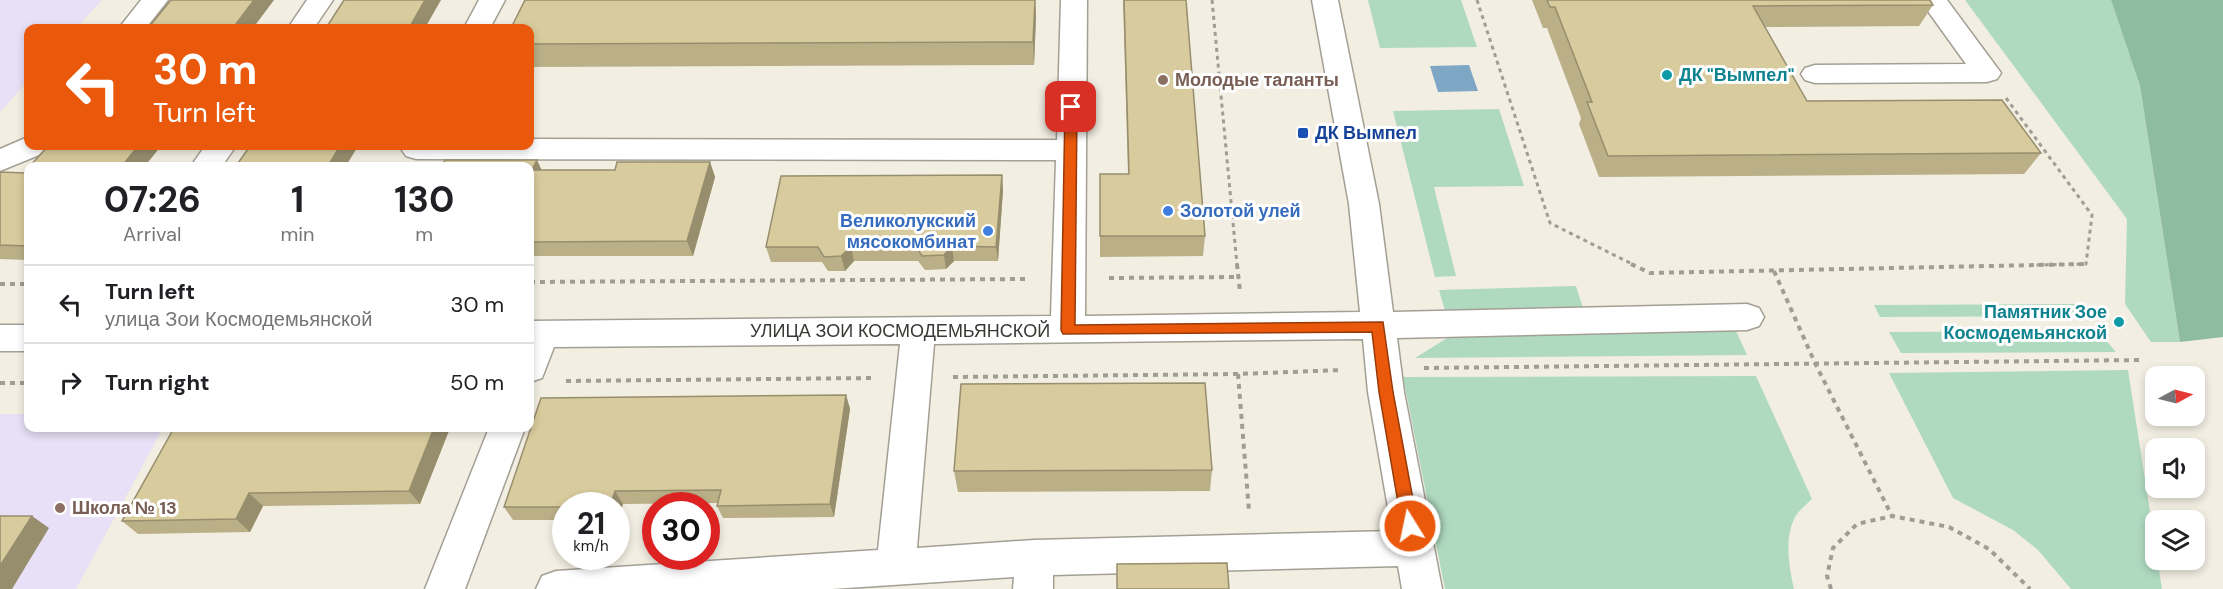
<!DOCTYPE html>
<html lang="en">
<head>
<meta charset="utf-8">
<style>
	body { margin:0; font-family:"DM Sans",sans-serif; background:#f6f6f6; color:#202124; height:100vh; display:flex; flex-direction:column; font-size:22px; white-space:nowrap }
	* { box-sizing:border-box; margin:0 }
	p { font-size:20px; color:#757577 }
	.icon { flex:none; width:33px; height:33px; fill:none; stroke:currentColor; stroke-width:2; stroke-linecap:round; stroke-linejoin:round }
	.map { position:relative; flex:1; overflow:hidden }
	.drawer { position:absolute; left:24px; top:162px; width:510px; height:270px; display:flex; flex-direction:column; background:#fff; border-radius:12px; box-shadow:0 3px 9px #0003 }
	.drawer>* { flex:none }
	.banner { position:absolute; left:24px; top:24px; width:510px; height:126px; border-radius:12px; box-shadow:0 3px 9px #0003; background:#ea580c; color:#fff; overflow:hidden }
	.needle { width:39px; rotate:83deg }
	.fabs { position:absolute; left:2145px; top:366px; display:grid; gap:12px }
	.fabs a { display:grid; place-items:center; width:60px; height:60px; border-radius:12px; background:#fff; box-shadow:0 3px 9px #0003; font-size:30px }
	.speed { position:absolute; left:552px; top:492px; display:flex; gap:12px; font-size:30px; font-weight:700; text-align:center }
	.speed>* { display:grid; place-content:center; width:78px; height:78px; border-radius:50%; background:#fff; box-shadow:0 3px 9px #0003; line-height:1 }
	.speed small { font-size:15px; font-weight:400 }
	.speed .limit { border:9px solid #d22; background:#fff; color:#111 }
	.pin { position:absolute; display:grid; place-items:center; width:51px; height:51px; color:#fff; margin:-26px; border-radius:12px; box-shadow:0 3px 9px #0006 }
	.me { position:absolute; width:66px; margin:-33px; rotate:350deg; stroke-linejoin:round; filter:drop-shadow(0 0 4px #0008) }
	.turn { display:flex; align-items:center; gap:21px; height:126px; padding:0 30px; font-size:27px }
	.turn .icon { width:78px; height:78px; stroke-width:2.5 }
	.turn b { display:block; font-size:42px; line-height:51px }
	.eta { display:flex; justify-content:space-evenly; align-items:center; height:102px; text-align:center }
	.eta b { font-size:36px; font-weight:700; line-height:42px }
	ul { padding:0; list-style:none }
	li { display:flex; align-items:center; gap:18px; height:78px; padding:0 30px; border-top:2px solid #e0e0e0 }
	li div { flex:1 }
	li b { display:block; font-size:22px }
	li em { font-style:normal }
	.map>svg:first-child { display:block }
</style>
</head>
<body>
<div class="map">
<svg width="2223" height="589" viewBox="0 0 2223 589">
	<rect width="100%" height="100%" fill="#f2eee2"/>
	<!-- education -->
	<path fill="#e7e0f6" d="M 0,0 L 102,0 L 76,28 L 28,28 L 28,81 L 0,112 Z
		M 0,414 L 28,414 L 28,428 L 163,428 L 76,589 L 0,589 Z"/>
	<!-- green -->
	<path fill="#afdac0" d="M 1368,0 L 1461,0 L 1477,47 L 1380,48 Z
		M 1965,0 L 2111,0 L 2140,86 L 2180,342 L 2151,342 L 2125,304 L 2127,219 Z
		M 1499,109 L 1524,186 L 1434,187 L 1456,276 L 1435,277 L 1393,111 Z
		M 1576,286 L 1583,308 L 1445,311 L 1439,290 Z
		M 2080,304 L 2089,316 L 1880,317 L 1874,305 Z
		M 1736,331 L 1747,355 L 1415,358 L 1452,335 Z
		M 2098,331 L 2116,352 L 1901,353 L 1889,332 Z
		M 2128,370 L 2162,589 L 2071,589 L 2038,550 L 2013,530 L 1953,498 L 1889,373 Z
		M 1756,376 L 1812,499 C 1807,504 1799,510 1795,517 C 1784,539 1789,566 1794,589 L 1445,589 L 1403,377 Z"/>
	<!-- forest -->
	<path fill="#8ebca1" d="M 2111,0 L 2223,0 L 2223,337 L 2180,342 L 2140,86 Z"/>
	<!-- water -->
	<path fill="#7ea7c5" d="M 1469,65 L 1478,91 L 1438,92 L 1430,66 Z"/>
	<g fill="none" stroke-linecap="round" stroke-linejoin="round">
		<defs>
			<path id="minor" d="M 141,0 L 168,0 L 146,28 L 119,28 Z
				M 307,0 L 333,0 L 314,28 L 288,28 Z
				M 479,0 L 505,0 L 490,28 L 464,28 Z
				M 1061,0 L 1087,0 L 1085,316 L 1360,312 L 1349,204 L 1312,0 L 1338,0 L 1379,204 L 1393,312 L 1747,304 L 1759,308 L 1764,317 L 1759,326 L 1747,330 L 1397,338 L 1404,392 L 1442,589 L 1402,589 L 1398,566 L 1053,575 L 1053,589 L 1013,589 L 1014,577 L 832,589 L 536,589 L 542,576 L 556,571 L 878,550 L 900,344 L 554,347 L 542,378 L 530,382 L 530,321 L 1051,316 L 1056,160 L 416,159 L 406,156 L 401,149 L 403,146 L 530,146 L 530,139 L 1057,140 ZM 1363,339 L 1368,392 L 1392,531 L 1034,540 L 917,548 L 934,344 Z
				M 1920,0 L 1947,0 L 2001,73 L 1997,79 L 1987,82 L 1815,83 L 1805,80 L 1801,74 L 1805,68 L 1815,65 L 1966,64 Z
				M 28,137 L 28,146 L 49,146 L 44,153 L 0,171 L 0,149 Z
				M 205,146 L 236,146 L 222,166 L 191,166 Z
				M 0,325 L 28,325 L 28,351 L 0,351 Z
				M 489,428 L 525,428 L 465,589 L 425,589 Z"/>
		</defs>
		<!-- minor casing -->
		<use href="#minor" stroke="#a39f94" stroke-width="3"/>
		<!-- path-far1 -->
		<path stroke="#a09d95" stroke-width="3" stroke-dasharray="4 4" stroke-linecap="butt" d="M 1212,0 L 1237,265
			M 1477,0 L 1550,223 L 1634,265
			M 2006,98 L 2092,215 L 2086,264 L 2033,265"/>
		<!-- path -->
		<path stroke="#a09d95" stroke-width="4" stroke-dasharray="5 5" stroke-linecap="butt" d="M 1237,264 L 1240,292
			M 1631,264 L 1650,273 L 2086,264
			M 1774,271 L 1815,363 L 1892,516 L 1949,527 L 1989,549 L 2030,589
			M 1109,278 L 1238,277
			M 530,282 L 1030,279
			M 0,284 L 28,284
			M 1424,368 L 2141,360
			M 1238,374 L 1249,511
			M 953,377 L 1238,374 L 1342,370
			M 566,381 L 874,378
			M 0,383 L 28,383
			M 1831,589 L 1827,576 L 1833,548 L 1857,524 L 1892,516"/>
		<!-- minor -->
		<use href="#minor" fill="#fff" fill-rule="evenodd"/>
	</g>
	<!-- wall -->
	<path fill="#baaf87" d="M 525,0 L 1035,0 L 1036,17 L 1034,65 L 530,67 L 530,28 Z
		M 1123,0 L 1186,0 L 1205,236 L 1203,256 L 1100,257 L 1100,174 L 1128,174 Z
		M 1532,0 L 1930,0 L 1933,5 L 1919,26 L 1765,27 L 1807,101 L 2041,153 L 2024,174 L 1599,177 L 1579,124 L 1581,118 L 1547,28 L 1543,28 Z
		M 537,160 L 541,170 L 615,170 L 710,162 L 715,177 L 693,256 L 530,256 L 530,166 Z
		M 28,168 L 28,260 L 0,259 L 0,172 L 25,173 Z
		M 1002,175 L 1003,190 L 998,261 L 954,261 L 946,269 L 925,270 L 918,261 L 854,261 L 845,271 L 828,271 L 822,262 L 771,262 L 766,247 Z
		M 846,395 L 850,409 L 834,517 L 723,518 L 717,506 L 718,503 L 623,504 L 618,519 L 616,519 L 616,506 L 566,506 L 566,520 L 513,520 L 504,507 Z
		M 174,428 L 450,428 L 420,504 L 263,506 L 250,532 L 138,534 L 122,521 Z
		M 1212,470 L 1210,491 L 958,492 L 954,471 Z"/>
	<!-- shaded-wall -->
	<path fill="#978e6e" d="M 254,0 L 274,0 L 253,28 L 233,28 Z
		M 425,0 L 441,0 L 425,28 L 409,28 Z
		M 1035,0 L 1036,17 L 1034,65 L 1033,42 Z
		M 138,146 L 161,146 L 145,166 L 122,166 Z
		M 340,146 L 358,146 L 346,166 L 328,166 Z
		M 537,160 L 544,175 L 532,170 Z
		M 710,162 L 715,177 L 693,256 L 687,241 Z
		M 1002,175 L 1003,190 L 998,261 L 996,247 Z
		M 952,246 L 954,261 L 946,269 L 944,255 Z
		M 851,247 L 854,261 L 845,271 L 841,256 Z
		M 846,395 L 850,409 L 834,517 L 830,504 Z
		M 434,428 L 450,428 L 420,504 L 409,491 Z
		M 615,491 L 623,504 L 618,519 L 616,517 L 616,506 L 610,506 Z
		M 249,493 L 263,506 L 250,532 L 236,519 Z
		M 32,516 L 49,528 L 12,589 L 0,589 L 0,566 Z"/>
	<!-- building -->
	<path fill="#d8cb9d" stroke="#978e6e" stroke-width="1.5" d="M 171,0 L 254,0 L 233,28 L 148,28 Z
		M 344,0 L 425,0 L 409,28 L 326,28 Z
		M 525,0 L 1035,0 L 1033,42 L 530,44 L 530,28 L 511,28 Z
		M 1124,0 L 1186,0 L 1205,236 L 1100,236 L 1100,174 L 1129,174 Z
		M 1547,0 L 1930,0 L 1933,5 L 1753,6 L 1807,101 L 2002,100 L 2041,153 L 1608,156 L 1587,102 L 1592,102 L 1555,7 L 1550,7 Z
		M 48,146 L 138,146 L 122,166 L 30,166 Z
		M 250,146 L 340,146 L 328,166 L 236,166 Z
		M 445,160 L 537,160 L 532,170 L 615,170 L 617,162 L 710,162 L 687,241 L 530,242 L 530,166 L 442,166 Z
		M 28,168 L 28,246 L 0,245 L 0,172 L 25,173 Z
		M 1002,175 L 996,247 L 952,246 L 944,255 L 922,256 L 916,246 L 851,247 L 841,256 L 824,257 L 818,247 L 766,247 L 781,176 Z
		M 1205,383 L 1212,470 L 954,471 L 961,384 Z
		M 846,395 L 830,504 L 717,506 L 721,490 L 615,491 L 610,506 L 566,506 L 566,507 L 504,507 L 541,398 Z
		M 174,428 L 434,428 L 409,491 L 249,493 L 236,519 L 122,521 Z
		M 0,516 L 32,516 L 0,566 Z
		M 1227,563 L 1229,589 L 1117,589 L 1117,564 Z"/>
	<!-- route -->
	<path fill="#ea580c" stroke="#983908" stroke-width="1.5" d="M 1071,103 L 1077,107 L 1075,325 L 1383,322 L 1393,392 L 1418,526 L 1416,531 L 1410,533 L 1405,531 L 1402,526 L 1379,392 L 1372,332 L 1063,334 L 1061,330 L 1065,107 Z"/>
	<!-- markers -->
	<g fill="#0f9aa8" stroke="#fff" stroke-width="2">
		<circle cx="1667" cy="75" r="6"/>
		<circle cx="2119" cy="322" r="6"/>
	</g>
	<g fill="#8d6e63" stroke="#fff" stroke-width="2">
		<circle cx="1163" cy="80" r="6"/>
		<circle cx="60" cy="508" r="6"/>
	</g>
	<rect fill="#1a4fb4" stroke="#fff" stroke-width="2" x="1297" y="127" width="12" height="12" rx="3"/>
	<g fill="#3f7fe0" stroke="#fff" stroke-width="2">
		<circle cx="1168" cy="211" r="6"/>
		<circle cx="988" cy="231" r="6"/>
	</g>
	<g text-anchor="middle" dominant-baseline="central" stroke-width="6" stroke-linejoin="round" paint-order="stroke">
		<!-- culture labels -->
		<g font-size="18" font-weight="bold" fill="#0d838f" stroke="#fff" text-anchor="start">
			<text x="1679" y="75">ДК "Вымпел"</text>
			<text x="2107" y="312" text-anchor="end">Памятник Зое<tspan x="2107" dy="21">Космодемьянской</tspan></text>
		</g>
		<!-- education labels -->
		<g font-size="18" font-weight="bold" fill="#785e54" stroke="#fff" text-anchor="start">
			<text x="1175" y="80">Молодые таланты</text>
			<text x="72" y="508">Школа № 13</text>
		</g>
		<!-- transit labels -->
		<g font-size="18" font-weight="bold" fill="#164399" stroke="#fff" text-anchor="start">
			<text x="1315" y="133">ДК Вымпел</text>
		</g>
		<!-- shop labels -->
		<g font-size="18" font-weight="bold" fill="#366cbe" stroke="#fff" text-anchor="start">
			<text x="1180" y="211">Золотой улей</text>
			<text x="976" y="221" text-anchor="end">Великолукский<tspan x="976" dy="21">мясокомбинат</tspan></text>
		</g>
		<!-- street labels -->
		<g font-size="18" fill="#3a3834" stroke="#fff">
			<text x="900" y="331">УЛИЦА ЗОИ КОСМОДЕМЬЯНСКОЙ</text>
		</g>
	</g>
</svg>
<div class="fabs">
<a><svg class="needle" viewBox="-14 -14 28 28"><path d="M0-13l5 13h-10z" fill="#e53935"/><path d="M0 13l5-13h-10z" fill="#757577"/></svg></a>
<a><svg class="icon" aria-label="sound" viewBox="0 0 24 24"><path d="M4 9h4l5-4v14l-5-4H4zM17 9q2 3 0 6"/></svg></a>
<a><svg class="icon" aria-label="layers" viewBox="0 0 24 24"><path d="M12 4l9 5-9 5-9-5zM3 14l9 5 9-5"/></svg></a>
</div>
<div class="speed"><div>21<small>km/h</small></div><div class="limit">30</div></div>
<div class="pin" style="left:1071px;top:107px;background:#d93025"><svg class="icon" aria-label="arrive" viewBox="0 0 24 24"><path d="M6 21V4h12l-3 4 3 4H6"/></svg></div>
<svg class="me" style="left:1410px;top:526px" viewBox="-20 -20 40 40"><circle r="17" fill="#ea580c" stroke="#fff" stroke-width="3"/><path d="M0-11L8 9 0 5-8 9z" fill="#fff"/></svg>
<div class="banner">
<div class="turn"><svg class="icon" aria-label="left" viewBox="0 0 24 24"><path d="M17 20v-9H6M10 6l-5 5 5 5"/></svg><div><b>30 m</b>Turn left</div></div>
</div>
<section class="drawer">
<div class="eta">
<div><b>07:26</b><p>Arrival</p></div>
<div><b>1</b><p>min</p></div>
<div><b>130</b><p>m</p></div>
</div>
<ul>
<li><svg class="icon" aria-label="left" viewBox="0 0 24 24"><path d="M17 20v-9H6M10 6l-5 5 5 5"/></svg><div><b>Turn left</b><p>улица Зои Космодемьянской</p></div><em>30 m</em></li>
<li><svg class="icon" aria-label="right" viewBox="0 0 24 24"><path d="M7 20v-9h11M14 6l5 5-5 5"/></svg><div><b>Turn right</b></div><em>50 m</em></li>
</ul>
</section>
</div>
</body>
</html>
